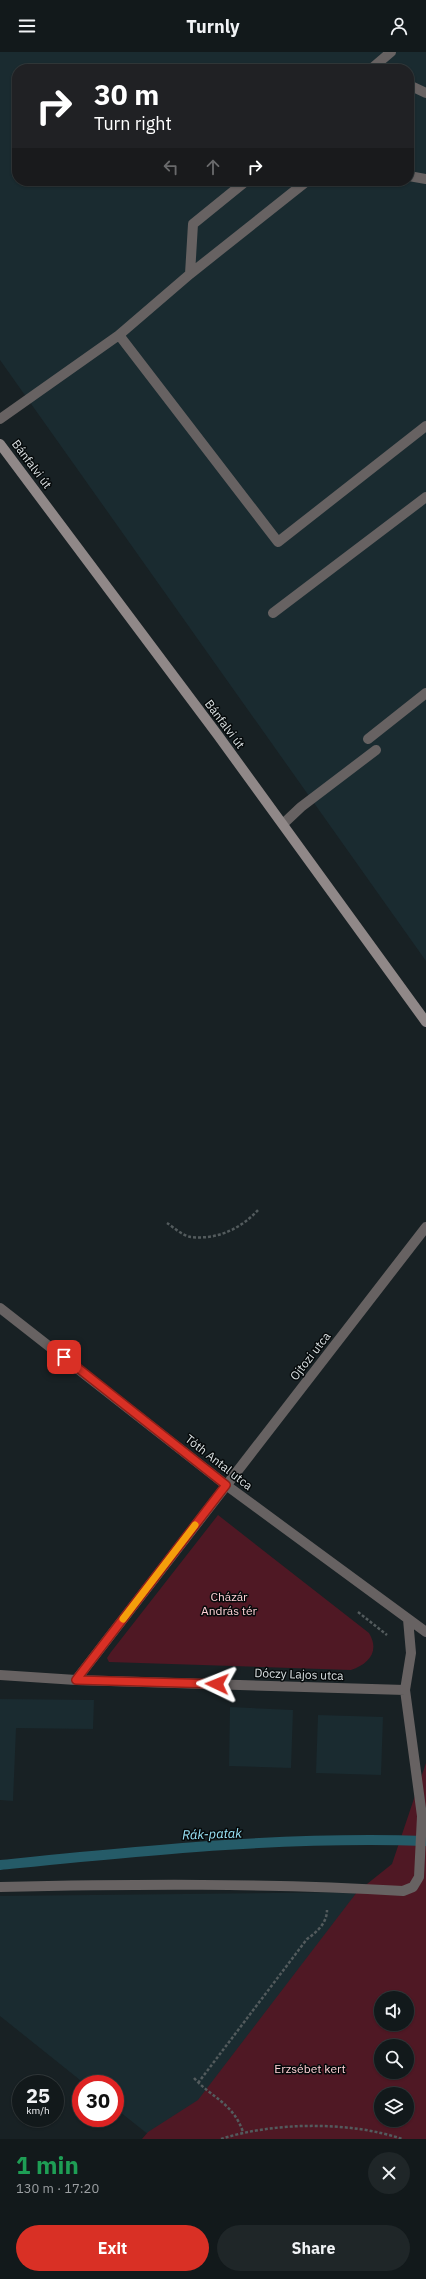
<!DOCTYPE html>
<html lang="en">
<head>
<meta charset="utf-8">
<style>
	body { margin:0; font-family:"IBM Plex Sans",sans-serif; background:#1f2628; color:#f1f3f6; height:100vh; display:flex; flex-direction:column; font-size:15px; white-space:nowrap }
	* { box-sizing:border-box; margin:0 }
	p { font-size:13px; color:#9ca0a3 }
	.icon { flex:none; width:22px; height:22px; fill:none; stroke:currentColor; stroke-width:2; stroke-linecap:round; stroke-linejoin:round }
	.map { position:relative; height:2087px; overflow:hidden }
	.drawer { display:flex; flex-direction:column; background:#12191b; flex:1 }
	.drawer>* { flex:none }
	.banner { position:absolute; left:12px; top:12px; width:402px; height:122px; border-radius:16px; box-shadow:0 1px 3px #0004,0 0 0 1px #31383a; background:#202124; color:#fff; overflow:hidden }
	.buttons { position:absolute; left:374px; top:1939px; display:grid; gap:8px }
	.buttons a { display:grid; place-items:center; width:40px; height:40px; border-radius:50%; background:#12191b; box-shadow:0 1px 3px #0004,0 0 0 1px #31383a; font-size:20px }
	.speed { position:absolute; left:12px; top:2023px; display:flex; gap:8px; font-size:20px; font-weight:700; text-align:center }
	.speed>* { display:grid; place-content:center; width:52px; height:52px; border-radius:50%; background:#12191b; box-shadow:0 1px 3px #0004,0 0 0 1px #31383a; line-height:1 }
	.speed small { font-size:10px; font-weight:400 }
	.speed .limit { border:6px solid #d22; background:#fff; color:#111 }
	.pin { position:absolute; display:grid; place-items:center; width:34px; height:34px; color:#fff; margin:-17px; border-radius:8px; box-shadow:0 2px 6px #0006 }
	.me { position:absolute; width:44px; margin:-22px; rotate:272deg; stroke-linejoin:round; filter:drop-shadow(0 0 3px #0008) }
	.turn { display:flex; align-items:center; gap:14px; height:84px; padding:0 16px; font-size:18px }
	.turn .icon { width:52px; height:52px; stroke-width:2.5 }
	.turn b { display:block; font-size:28px; line-height:34px }
	.lanes { display:flex; align-items:center; height:38px; padding:0 16px; background:#0003; justify-content:center; gap:20px; direction:ltr }
	.lanes .off { opacity:.35 }
	.round { display:grid; place-items:center; flex:none; width:42px; height:42px; border-radius:21px; background:#1f2628 }
	.overview { display:flex; align-items:center; justify-content:space-between; height:68px; padding:0 16px }
	h1 { font-size:24px; font-weight:800; line-height:30px; color:#1e9e55 }
	.action { display:flex; gap:8px; margin-top:auto; padding:8px 16px }
	.action a { flex:1; height:46px; border-radius:24px; background:#d93025; color:#fff; font-size:16px; font-weight:800; line-height:46px; text-align:center }
	.action a+a { background:#1f2628; color:#f1f3f6 }
	header { display:flex; justify-content:space-between; align-items:center; height:52px; padding:0 16px; background:#12191b; font-size:18px; font-weight:800 }
	.map>svg:first-child { display:block }
</style>
</head>
<body>
<header><svg class="icon" aria-label="menu" viewBox="0 0 24 24"><path d="M4 6h16M4 12h16M4 18h16"/></svg>Turnly<svg class="icon" aria-label="person" viewBox="0 0 24 24"><circle cx="12" cy="8" r="4"/><path d="M4 21q1-7 8-7t8 7"/></svg></header>
<div class="map">
<svg width="426" height="2087" viewBox="0 0 426 2087">
	<rect width="100%" height="100%" fill="#182124"/>
	<!-- built -->
	<path fill="#1a2b30" fill-rule="evenodd" d="M 0,0 L 426,0 L 426,909 L 0,308 ZM 17,17 L 409,17 L 409,129 L 17,129 Z
		M 0,1647 L 94,1648 L 93,1677 L 16,1676 L 13,1749 L 0,1748 Z
		M 230,1655 L 293,1658 L 291,1716 L 229,1714 Z
		M 318,1663 L 383,1665 L 381,1723 L 316,1721 Z
		M 357,1840 L 183,2087 L 154,2087 L 115,2056 L 115,2032 L 85,2032 L 0,1964 L 0,1844 Z"/>
	<!-- green -->
	<path fill="#4f1824" fill-rule="evenodd" d="M 218,1463 L 369,1581 C 380,1599 369,1612 351,1618 L 109,1610 L 107,1606 L 111,1600 Z
		M 426,1711 L 426,2087 L 142,2087 L 148,2080 L 198,2048 L 357,1840 L 392,1812 ZM 381,1946 L 407,1946 L 407,1972 L 381,1972 ZM 381,1994 L 407,1994 L 407,2020 L 381,2020 ZM 381,2042 L 407,2042 L 407,2068 L 381,2068 Z"/>
	<g fill="none" stroke-linecap="round" stroke-linejoin="round">
		<!-- stream -->
		<path stroke="#255b68" stroke-width="10" d="M 0,1813 C 141,1799 284,1784 426,1789"/>
		<!-- path -->
		<path stroke="#535b5d" stroke-width="2.5" stroke-dasharray="3 2" stroke-linecap="butt" d="M 167,1171 C 173,1175 183,1184 191,1185 C 218,1188 242,1176 259,1157
			M 358,1560 L 387,1583
			M 194,2026 C 212,2046 233,2051 243,2080
			M 198,2031 L 307,1887 C 317,1880 327,1871 327,1858
			M 221,2087 C 273,2070 350,2069 402,2087"/>
		<!-- service -->
		<path stroke="#676262" stroke-width="10" d="M 371,17 L 391,0
			M 409,33 L 426,41
			M 409,124 L 426,127
			M 190,222 L 193,172 L 246,129
			M 119,283 L 278,490 L 426,374
			M 0,367 L 119,283 L 190,222 L 307,129
			M 273,561 L 426,445
			M 368,687 L 426,641
			M 283,772 L 301,755 L 376,698"/>
		<!-- minor -->
		<path stroke="#676262" stroke-width="10" d="M 0,1256 L 226,1433 L 426,1580
			M 0,1623 L 76,1628 L 405,1638 L 411,1601 L 408,1567
			M 76,1628 L 426,1175
			M 0,1835 C 135,1832 269,1831 403,1839 L 413,1835 L 419,1825 L 422,1764 L 405,1638"/>
		<!-- secondary -->
		<path stroke="#908888" stroke-width="10" d="M 0,392 L 217,682 L 426,970"/>
	</g>
	<g fill="none" stroke-linecap="round" stroke-linejoin="round">
		<defs>
			<path id="route" d="M 64,1305 L 226,1433 L 76,1628 L 217,1632"/>
		</defs>
		<!-- route casing -->
		<use href="#route" stroke="#8d1f18" stroke-width="10"/>
		<!-- route -->
		<use href="#route" stroke="#d93025" stroke-width="7"/>
		<!-- slow -->
		<path stroke="#f59e0b" stroke-width="7" d="M 123,1567 L 195,1473"/>
	</g>
	<g text-anchor="middle" dominant-baseline="central" stroke-width="3" stroke-linejoin="round" paint-order="stroke">
		<!-- street labels -->
		<g font-size="12" fill="#dae0e2" stroke="#060a0b">
			<text transform="translate(32 412) rotate(53)">Bánfalvi út</text>
			<text transform="translate(225 672) rotate(53)">Bánfalvi út</text>
			<text transform="translate(310 1304) rotate(-52)">Ojtozi utca</text>
			<text transform="translate(219 1410) rotate(38)">Tóth Antal utca</text>
			<text transform="translate(299 1622) rotate(2)">Dóczy Lajos utca</text>
		</g>
		<!-- park labels -->
		<g font-size="12" fill="#fed0d5" stroke="#060a0b">
			<text x="229" y="1544">Cházár<tspan x="229" dy="14">András tér</tspan></text>
			<text x="310" y="2016">Erzsébet kert</text>
		</g>
		<!-- water labels -->
		<g font-size="13" font-style="italic" fill="#9be6f9" stroke="#060a0b">
			<text transform="translate(212 1782) rotate(-2)">Rák-patak</text>
		</g>
	</g>
</svg>
<div class="buttons">
<a><svg class="icon" aria-label="sound" viewBox="0 0 24 24"><path d="M4 9h4l5-4v14l-5-4H4zM17 9q2 3 0 6"/></svg></a>
<a><svg class="icon" aria-label="search" viewBox="0 0 24 24"><circle cx="10" cy="10" r="6"/><path d="M15 15l6 6"/></svg></a>
<a><svg class="icon" aria-label="layers" viewBox="0 0 24 24"><path d="M12 4l9 5-9 5-9-5zM3 14l9 5 9-5"/></svg></a>
</div>
<div class="speed"><div>25<small>km/h</small></div><div class="limit">30</div></div>
<div class="pin" style="left:64px;top:1305px;background:#d93025"><svg class="icon" aria-label="arrive" viewBox="0 0 24 24"><path d="M6 21V4h12l-3 4 3 4H6"/></svg></div>
<svg class="me" style="left:217px;top:1632px" viewBox="-20 -20 40 40"><path d="M0-17L14 15 0 8-14 15z" fill="#d93025" stroke="#fff" stroke-width="4"/></svg>
<div class="banner">
<div class="turn"><svg class="icon" aria-label="right" viewBox="0 0 24 24"><path d="M7 20v-9h11M14 6l5 5-5 5"/></svg><div><b>30 m</b>Turn right</div></div>
<div class="lanes"><svg class="icon off" aria-label="left" viewBox="0 0 24 24"><path d="M17 20v-9H6M10 6l-5 5 5 5"/></svg><svg class="icon off" aria-label="ahead" viewBox="0 0 24 24"><path d="M12 20V5M6 11l6-6 6 6"/></svg><svg class="icon" aria-label="right" viewBox="0 0 24 24"><path d="M7 20v-9h11M14 6l5 5-5 5"/></svg></div>
</div>
</div>
<section class="drawer">
<div class="overview"><div><h1>1 min</h1><p>130 m · 17:20</p></div><a class="round"><svg class="icon" aria-label="close" viewBox="0 0 24 24"><path d="M6 6l12 12M18 6L6 18"/></svg></a></div>
<div class="action"><a>Exit</a><a>Share</a></div>
</section>
</body>
</html>
